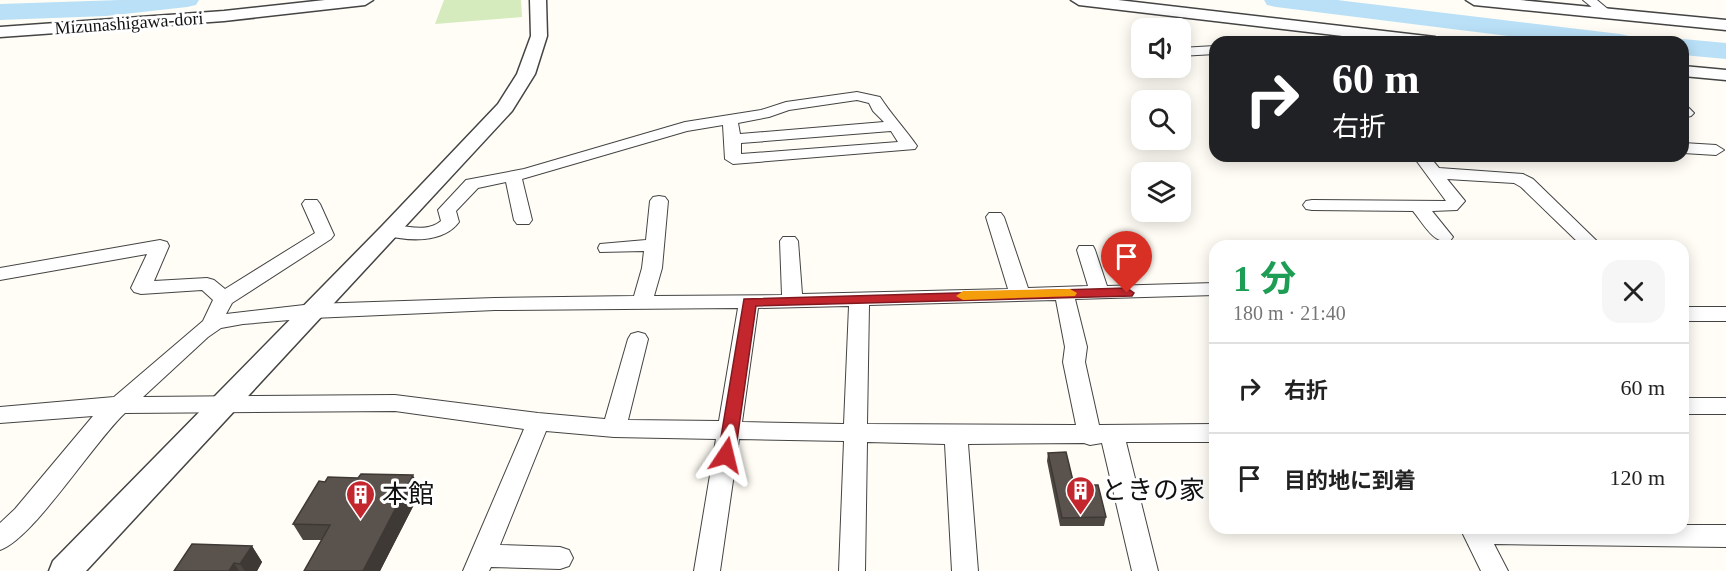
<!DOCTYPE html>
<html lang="ja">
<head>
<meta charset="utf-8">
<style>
	body { margin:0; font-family:"Times New Roman","Noto Sans JP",serif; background:#f6f6f6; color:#222; height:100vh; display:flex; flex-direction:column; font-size:22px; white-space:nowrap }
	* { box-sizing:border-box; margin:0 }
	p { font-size:20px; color:#767676 }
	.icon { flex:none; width:33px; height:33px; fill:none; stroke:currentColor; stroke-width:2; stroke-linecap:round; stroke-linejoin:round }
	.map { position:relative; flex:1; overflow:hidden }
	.details { position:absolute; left:1209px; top:240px; width:480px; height:294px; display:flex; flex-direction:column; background:#fff; border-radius:18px; box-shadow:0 3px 15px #0003 }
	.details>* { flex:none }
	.hud { position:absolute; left:1209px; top:36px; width:480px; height:126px; border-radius:18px; box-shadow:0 3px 15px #0003; background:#202124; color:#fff; overflow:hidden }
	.fabs { position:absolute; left:1131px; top:18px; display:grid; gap:12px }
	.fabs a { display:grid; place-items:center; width:60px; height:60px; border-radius:12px; background:#fff; box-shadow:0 3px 15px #0003; font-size:30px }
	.pin { position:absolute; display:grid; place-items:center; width:51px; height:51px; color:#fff; margin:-62px -26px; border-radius:50% 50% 50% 0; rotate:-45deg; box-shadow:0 0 6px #0007 }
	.pin .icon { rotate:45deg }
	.me { position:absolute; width:66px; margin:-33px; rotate:10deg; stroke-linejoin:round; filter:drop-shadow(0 0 4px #0008) }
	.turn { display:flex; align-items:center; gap:21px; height:126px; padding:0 24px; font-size:27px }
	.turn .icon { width:78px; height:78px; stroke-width:2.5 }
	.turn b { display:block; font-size:42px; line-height:51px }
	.round { display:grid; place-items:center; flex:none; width:63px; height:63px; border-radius:18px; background:#f6f6f6 }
	.summary { display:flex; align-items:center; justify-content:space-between; height:102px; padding:0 24px }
	h1 { font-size:36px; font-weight:700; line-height:45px; color:#1e9e55 }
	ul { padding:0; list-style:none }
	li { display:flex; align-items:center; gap:18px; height:90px; padding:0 24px; border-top:2px solid #e0e0e0 }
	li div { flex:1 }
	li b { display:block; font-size:22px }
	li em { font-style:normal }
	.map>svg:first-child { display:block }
</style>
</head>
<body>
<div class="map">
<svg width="1726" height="571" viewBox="0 0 1726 571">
	<rect width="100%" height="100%" fill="#fffdf5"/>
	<!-- green -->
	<path fill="#d5ebbd" d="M 444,0 L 521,0 L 522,17 L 435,24 Z"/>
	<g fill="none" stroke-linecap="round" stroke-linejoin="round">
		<!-- river -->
		<path fill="#b9e0f7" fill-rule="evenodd" d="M 120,0 L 199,0 L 196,5 L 187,7 L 106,16 L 0,20 L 0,4 Z
			M 1264,0 L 1337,0 L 1620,34 L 1629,36 L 1633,42 L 1556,42 L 1276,7 L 1267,5 Z
			M 1683,39 L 1726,43 L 1726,59 L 1683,55 L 1683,42 L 1673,42 Z"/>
		<defs>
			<path id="minor" d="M 1583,0 L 1597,0 L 1615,15 L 1613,18 L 1605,18 Z
				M 1346,27 L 1351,28 L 1360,42 L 1346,42 L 1339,31 Z
				M 1215,46 L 1215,54 L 1180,56 L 1180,48 Z
				M 857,92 L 880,97 C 891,114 905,129 917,146 L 915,149 L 733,164 L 725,159 L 723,125 L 687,131 L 522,179 L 532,220 L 529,224 L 517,224 L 514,220 L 506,182 L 478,188 L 456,211 L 459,222 C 443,244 407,241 384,235 L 381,231 L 384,227 C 403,222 424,235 441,221 L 438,210 L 466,180 L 524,169 L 685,122 L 761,110 L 786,102 ZM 857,100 L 869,103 L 873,111 L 884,122 L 740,134 L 738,123 L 769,117 L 789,110 ZM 891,131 L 898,142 L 741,154 L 741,143 Z
				M 1683,105 L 1688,107 L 1694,113 L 1691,116 L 1683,118 Z
				M 1683,143 L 1716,145 L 1724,150 L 1716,155 L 1683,153 Z
				M 1413,156 L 1429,156 L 1439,168 L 1523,174 L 1533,179 L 1602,246 L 1582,246 L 1521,187 L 1514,183 L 1447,179 L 1465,201 L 1457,210 L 1432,211 L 1453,237 L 1450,241 C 1434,245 1423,223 1413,211 L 1312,210 L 1306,209 L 1303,205 L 1306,201 L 1312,200 L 1446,201 Z
				M 659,196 L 665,197 L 668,201 L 662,268 L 654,296 L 782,295 L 780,241 L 783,237 L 795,237 L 798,241 L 802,294 L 1008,289 L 986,217 L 989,213 L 1001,213 L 1004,217 L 1028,288 L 1088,286 L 1077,250 L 1079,246 L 1093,246 L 1095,250 L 1107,286 L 1215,283 L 1215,295 L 1075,299 L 1087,347 L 1085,362 L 1099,425 L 1215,424 L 1215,442 L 1126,442 L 1158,571 L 1132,571 L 1102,443 L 1090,445 L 1084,443 L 968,444 L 978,571 L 952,571 L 945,444 L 867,442 L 865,571 L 839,571 L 844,441 L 739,439 L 720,571 L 694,571 L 716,439 L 614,437 L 546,431 L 500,545 L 560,547 L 569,550 L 573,558 L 569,566 L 560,569 L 491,567 L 489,571 L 463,571 L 524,429 L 395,411 L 125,413 C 93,443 34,538 0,550 L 0,523 L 15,509 L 93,416 L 0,423 L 0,407 L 114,397 L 203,321 L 213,300 L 202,290 L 141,294 L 134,292 L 131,288 L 147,254 L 0,280 L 0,268 L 160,240 L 167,242 L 169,246 L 154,281 L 207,278 L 214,280 L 225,289 L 315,233 L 302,204 L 305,200 L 317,200 L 320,204 L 334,235 L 331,239 L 232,303 L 226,314 L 313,304 L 495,298 L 634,296 L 642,268 L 644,251 L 600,252 L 598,248 L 600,244 L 646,240 L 650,201 L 653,197 ZM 1056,300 L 1065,347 L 1063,362 L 1076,425 L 867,424 L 869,305 ZM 849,306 L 844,424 L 742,422 L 758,308 ZM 738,308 L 719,421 L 628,420 L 648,339 L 645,334 L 638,332 L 631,334 L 628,339 L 605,419 L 538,413 L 395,395 L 143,397 L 208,337 L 221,328 L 243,324 L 313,318 L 495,310 Z
				M 1683,307 L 1726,307 L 1726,321 L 1683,321 Z
				M 1683,398 L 1726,398 L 1726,414 L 1683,414 Z
				M 1683,525 L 1726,525 L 1726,547 L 1494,544 L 1508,571 L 1481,571 L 1460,528 L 1683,528 Z"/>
			<path id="tertiary" d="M 325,0 L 373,0 L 365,5 L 224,21 L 0,37 L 0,27 L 224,11 Z
				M 530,0 L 546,0 L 547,36 L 535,74 L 512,111 L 86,571 L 49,571 L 53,561 L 382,226 L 498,104 L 517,74 L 531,36 Z
				M 1071,0 L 1118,0 L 1435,37 L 1443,42 L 1394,42 L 1079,5 Z
				M 1466,0 L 1520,0 L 1726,20 L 1726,30 L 1474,5 Z
				M 1683,66 L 1726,70 L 1726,80 L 1683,76 Z"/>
		</defs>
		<!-- minor casing -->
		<use href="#minor" stroke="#444" stroke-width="2"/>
		<!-- tertiary casing -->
		<use href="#tertiary" stroke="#444" stroke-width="3"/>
		<!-- minor -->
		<use href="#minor" fill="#fff" fill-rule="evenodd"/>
		<!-- tertiary -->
		<use href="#tertiary" fill="#fff" fill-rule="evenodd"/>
	</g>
	<!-- wall -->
	<path fill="#4d4742" d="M 1048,453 L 1074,485 L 1106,517 L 1104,526 L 1060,526 L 1047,461 Z
		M 421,491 L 380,571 L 304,571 L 321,540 L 303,540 L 293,524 Z
		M 252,546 L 262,562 L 257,571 L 174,571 Z"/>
	<!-- shaded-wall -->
	<path fill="#3f3936" d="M 413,475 L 421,491 L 380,571 L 363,571 Z
		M 252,546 L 262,562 L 257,571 L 245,571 L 240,564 Z
		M 234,563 L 239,571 L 229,571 Z"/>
	<!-- building -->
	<path fill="#5a524d" stroke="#3f3936" stroke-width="1.5" d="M 1066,452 L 1074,485 L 1098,485 L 1106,517 L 1062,518 L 1048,453 Z
		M 361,474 L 413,475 L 363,571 L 304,571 L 330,525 L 293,524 L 319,481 L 325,482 L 328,477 L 358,478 Z
		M 192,544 L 252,546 L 240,564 L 234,563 L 229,571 L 174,571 Z"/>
	<!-- route -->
	<path fill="#c4262e" stroke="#7f191e" stroke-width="1.5" d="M 1127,288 L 1134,293 L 1132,296 L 756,306 L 735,455 L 732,459 L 726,461 L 720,459 L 718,455 L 744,299 Z"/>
	<!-- slow -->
	<path fill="#f59e0b" d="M 1070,289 L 1077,293 L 1075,296 L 963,300 L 956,296 L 963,291 Z"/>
	<!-- icons -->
	<defs>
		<symbol id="building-pin" viewBox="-11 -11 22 30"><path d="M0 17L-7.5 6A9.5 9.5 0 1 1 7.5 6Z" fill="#c4262e" stroke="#fff"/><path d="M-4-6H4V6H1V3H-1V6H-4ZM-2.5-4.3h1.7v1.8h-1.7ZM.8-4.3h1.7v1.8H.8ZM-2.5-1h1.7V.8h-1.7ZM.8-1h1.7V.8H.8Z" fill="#fff"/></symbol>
	</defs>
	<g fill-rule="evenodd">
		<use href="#building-pin" x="1064" y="474" width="33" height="45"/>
		<use href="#building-pin" x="344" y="478" width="33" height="45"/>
	</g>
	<g text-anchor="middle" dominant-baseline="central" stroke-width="6" stroke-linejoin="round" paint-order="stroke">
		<!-- far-street labels -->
		<g font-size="18" fill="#111" stroke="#fff">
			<text transform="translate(129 23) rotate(-4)">Mizunashigawa-dori</text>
		</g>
		<!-- near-poi labels -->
		<g font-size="26" fill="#111" stroke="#fff" text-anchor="start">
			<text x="1101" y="490">ときの家</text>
			<text x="382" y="494">本館</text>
		</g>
	</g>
</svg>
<div class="fabs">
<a><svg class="icon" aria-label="sound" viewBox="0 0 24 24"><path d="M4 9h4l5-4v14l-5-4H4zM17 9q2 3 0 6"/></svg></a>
<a><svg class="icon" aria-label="search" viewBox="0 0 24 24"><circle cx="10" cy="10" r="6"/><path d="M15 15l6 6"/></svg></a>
<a><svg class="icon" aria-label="layers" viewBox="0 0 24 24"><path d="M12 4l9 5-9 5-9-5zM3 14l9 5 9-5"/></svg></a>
</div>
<div class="pin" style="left:1127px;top:293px;background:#d93025"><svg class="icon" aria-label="arrive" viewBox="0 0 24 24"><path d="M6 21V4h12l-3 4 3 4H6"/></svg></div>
<svg class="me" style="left:726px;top:455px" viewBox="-20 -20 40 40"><path d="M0-17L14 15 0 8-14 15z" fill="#c4262e" stroke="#fff" stroke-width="4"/></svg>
<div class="hud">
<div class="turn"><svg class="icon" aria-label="right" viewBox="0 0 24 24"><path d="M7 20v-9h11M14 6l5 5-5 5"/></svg><div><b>60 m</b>右折</div></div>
</div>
<section class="details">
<div class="summary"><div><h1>1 分</h1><p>180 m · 21:40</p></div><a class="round"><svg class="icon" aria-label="close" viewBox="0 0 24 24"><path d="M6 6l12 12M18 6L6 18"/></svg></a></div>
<ul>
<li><svg class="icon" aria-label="right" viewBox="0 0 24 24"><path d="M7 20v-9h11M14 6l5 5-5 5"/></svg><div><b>右折</b></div><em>60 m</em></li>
<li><svg class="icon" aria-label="arrive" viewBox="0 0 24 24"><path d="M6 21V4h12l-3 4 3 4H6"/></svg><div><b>目的地に到着</b></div><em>120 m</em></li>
</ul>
</section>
</div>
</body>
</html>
